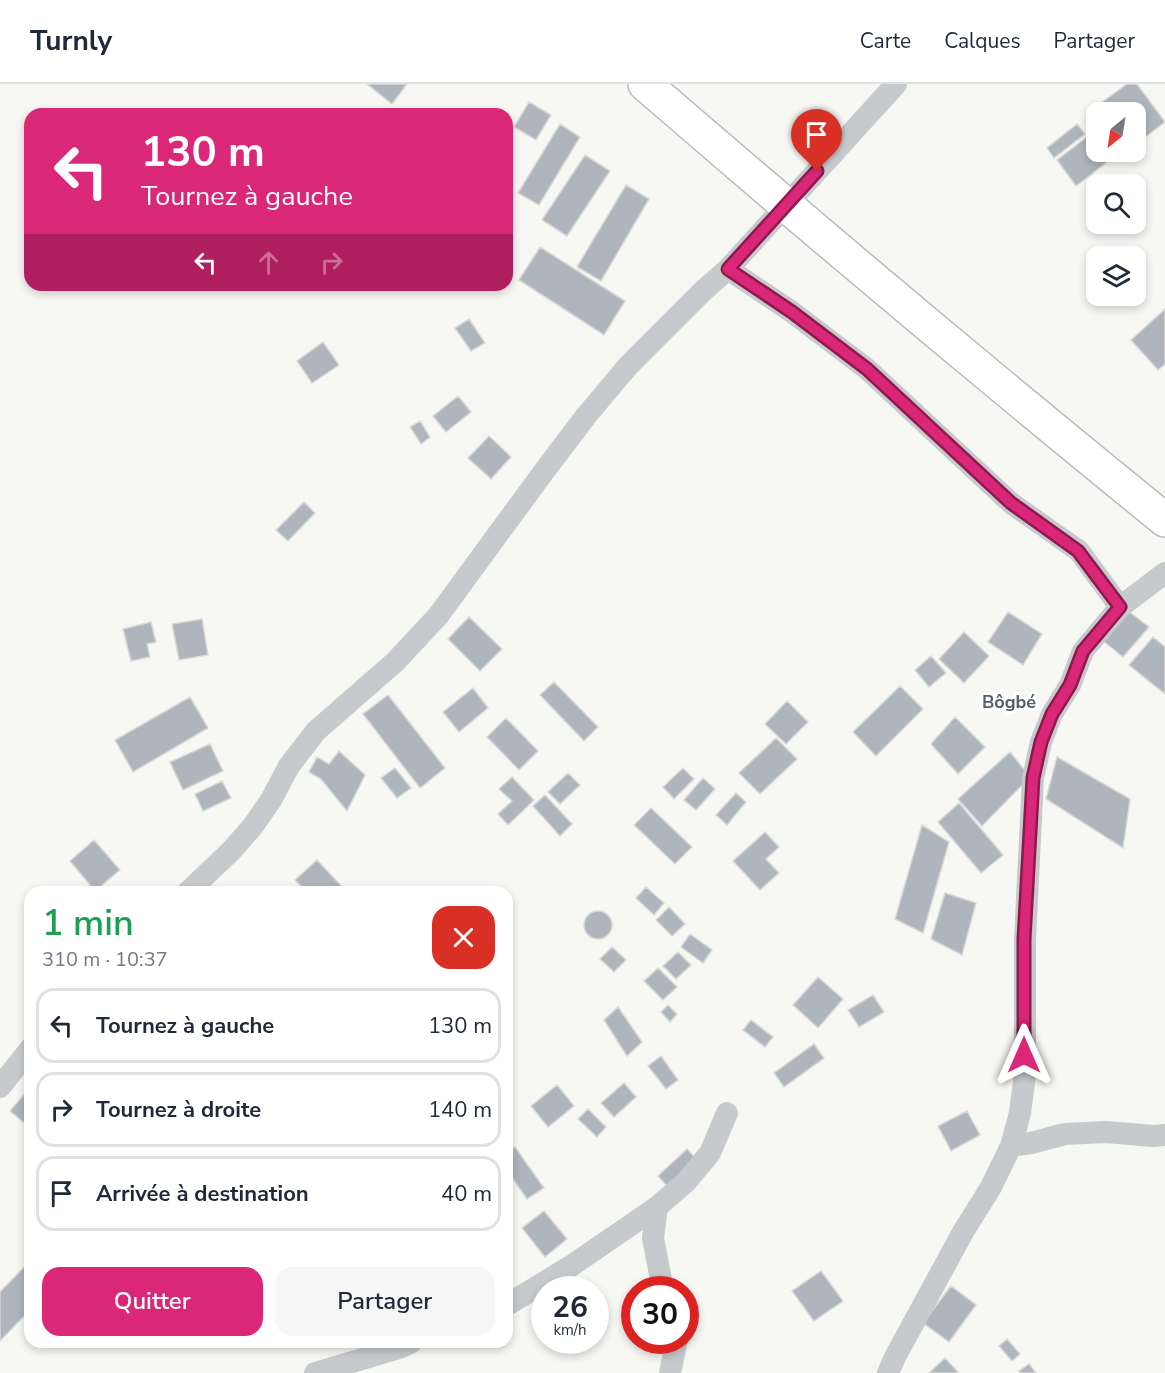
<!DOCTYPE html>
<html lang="fr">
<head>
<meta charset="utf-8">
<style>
	body { margin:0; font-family:"Nunito Sans",sans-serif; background:#f6f6f7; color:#1f2937; height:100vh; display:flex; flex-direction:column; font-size:22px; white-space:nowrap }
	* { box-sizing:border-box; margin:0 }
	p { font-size:20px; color:#747a83 }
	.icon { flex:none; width:33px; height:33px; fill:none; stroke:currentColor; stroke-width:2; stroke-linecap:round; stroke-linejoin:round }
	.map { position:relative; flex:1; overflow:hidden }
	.side { position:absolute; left:24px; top:802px; width:489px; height:462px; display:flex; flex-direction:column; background:#fff; border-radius:18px; box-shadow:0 3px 9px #0003 }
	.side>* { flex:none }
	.guide { position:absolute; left:24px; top:24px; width:489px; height:183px; border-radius:18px; box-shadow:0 3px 9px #0003; background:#db2777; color:#fff; overflow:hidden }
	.needle { width:39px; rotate:210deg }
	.fabs { position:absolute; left:1086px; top:18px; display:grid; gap:12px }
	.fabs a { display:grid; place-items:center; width:60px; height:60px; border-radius:12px; background:#fff; box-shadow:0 3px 9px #0003; font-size:30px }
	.speed { position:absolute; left:531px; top:1192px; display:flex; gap:12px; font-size:30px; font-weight:700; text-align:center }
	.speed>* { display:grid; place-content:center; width:78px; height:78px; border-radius:50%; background:#fff; box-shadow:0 3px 9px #0003; line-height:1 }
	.speed small { font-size:15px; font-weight:400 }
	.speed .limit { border:9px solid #d22; background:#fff; color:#111 }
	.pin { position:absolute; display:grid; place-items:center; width:51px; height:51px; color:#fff; margin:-62px -26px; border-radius:50% 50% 50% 0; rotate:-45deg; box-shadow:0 0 6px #0007 }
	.pin .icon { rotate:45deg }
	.me { position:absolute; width:66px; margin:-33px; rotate:0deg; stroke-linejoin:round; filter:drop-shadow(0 0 4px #0008) }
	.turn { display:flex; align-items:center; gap:21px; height:126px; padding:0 18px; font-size:27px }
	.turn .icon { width:78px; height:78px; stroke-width:2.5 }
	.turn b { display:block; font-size:42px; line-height:51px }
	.lanes { display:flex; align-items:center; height:57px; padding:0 18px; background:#0003; justify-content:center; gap:30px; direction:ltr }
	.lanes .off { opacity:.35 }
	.round { display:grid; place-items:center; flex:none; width:63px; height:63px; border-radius:18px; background:#f6f6f7 }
	.summary { display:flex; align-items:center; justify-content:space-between; height:102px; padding:0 18px }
	h1 { font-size:36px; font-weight:600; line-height:45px; color:#1e9e55 }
	.action { display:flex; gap:12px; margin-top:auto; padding:12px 18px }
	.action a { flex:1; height:69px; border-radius:18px; background:#db2777; color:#fff; font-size:24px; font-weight:600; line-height:69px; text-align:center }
	.action a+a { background:#f6f6f7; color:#1f2937 }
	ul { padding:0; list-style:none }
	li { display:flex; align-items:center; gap:18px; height:75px; margin:0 12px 9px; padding:0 6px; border:3px solid #e0e1e3; border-radius:18px }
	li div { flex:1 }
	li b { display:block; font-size:22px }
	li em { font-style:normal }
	header { display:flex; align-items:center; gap:36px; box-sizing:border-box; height:84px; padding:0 30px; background:#fff; border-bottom:2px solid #e0e1e3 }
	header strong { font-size:28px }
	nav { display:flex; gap:33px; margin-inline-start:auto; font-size:21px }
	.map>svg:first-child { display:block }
</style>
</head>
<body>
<header>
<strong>Turnly</strong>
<nav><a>Carte</a><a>Calques</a><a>Partager</a></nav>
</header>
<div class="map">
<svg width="1165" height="1289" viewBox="0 0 1165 1289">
	<rect width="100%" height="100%" fill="#f7f7f3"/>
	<!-- building -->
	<path fill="#aeb5bc" stroke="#d8d8d6" stroke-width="1.5" d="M 367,0 L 407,0 L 392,20 Z
		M 1127,0 L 1137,0 L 1165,38 L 1136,60 L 1136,28 L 1096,28 L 1096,30 L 1093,25 Z
		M 529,18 L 551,31 L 536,56 L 514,43 Z
		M 560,40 L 580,53 L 539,121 L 518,109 Z
		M 1077,40 L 1085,50 L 1054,74 L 1047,64 Z
		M 1096,46 L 1096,68 L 1118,68 L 1119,69 L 1076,102 L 1057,76 Z
		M 585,71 L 610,87 L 567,152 L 542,136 Z
		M 626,101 L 649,115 L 601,197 L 577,183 Z
		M 540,163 L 625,217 L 604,251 L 519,196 Z
		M 1165,225 L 1165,280 L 1158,286 L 1131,256 Z
		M 469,235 L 485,259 L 471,267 L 455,244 Z
		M 323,258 L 339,281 L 312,299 L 297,277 Z
		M 458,312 L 471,328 L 446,348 L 433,332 Z
		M 420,337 L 430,353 L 421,360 L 410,343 Z
		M 489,352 L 511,373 L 491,395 L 468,374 Z
		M 304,418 L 315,429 L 288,457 L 276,446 Z
		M 1127,526 L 1149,543 L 1123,573 L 1102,556 Z
		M 1008,528 L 1042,550 L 1023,581 L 988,558 Z
		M 469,533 L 502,565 L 480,587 L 448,555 Z
		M 202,535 L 208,571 L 179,576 L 172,540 Z
		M 151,538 L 156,558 L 147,560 L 150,573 L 131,577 L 123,545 Z
		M 964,548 L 989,572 L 964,599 L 939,575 Z
		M 1153,553 L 1165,563 L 1165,610 L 1129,581 Z
		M 931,572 L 946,589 L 929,603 L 915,586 Z
		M 554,598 L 598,643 L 584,657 L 540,611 Z
		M 900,602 L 923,625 L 876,672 L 853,648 Z
		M 473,604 L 488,624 L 459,648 L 443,628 Z
		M 388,611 L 445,684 L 420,704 L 363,630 Z
		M 190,613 L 208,644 L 133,688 L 115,656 Z
		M 787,617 L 808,638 L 786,660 L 765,640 Z
		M 955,633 L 985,663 L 958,690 L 931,660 Z
		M 506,634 L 538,667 L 519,686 L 487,653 Z
		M 776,654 L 797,675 L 760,710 L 739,689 Z
		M 210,660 L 223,687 L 183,706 L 170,678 Z
		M 339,667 L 365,691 L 347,727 L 321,695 L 309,688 L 317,673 L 329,680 Z
		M 1010,668 L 1030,693 L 982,742 L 958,715 Z
		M 1057,673 L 1130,715 L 1123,764 L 1046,715 Z
		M 395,684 L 411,704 L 397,714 L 381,694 Z
		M 683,684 L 694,695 L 674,715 L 663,703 Z
		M 568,689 L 580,701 L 560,720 L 548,708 Z
		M 512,693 L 534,716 L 508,741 L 498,730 L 512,717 L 499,705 Z
		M 703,694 L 715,705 L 696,726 L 684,716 Z
		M 222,697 L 231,714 L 203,727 L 195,710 Z
		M 736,709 L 746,718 L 727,741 L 716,731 Z
		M 545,711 L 572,740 L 560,752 L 533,722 Z
		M 959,719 L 1003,771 L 981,789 L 938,738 Z
		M 651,724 L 692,763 L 675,780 L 634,741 Z
		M 922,741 L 949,758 L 923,849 L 895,835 Z
		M 765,748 L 779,763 L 766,775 L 779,789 L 760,806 L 733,777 Z
		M 94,756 L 120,786 L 95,807 L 70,777 Z
		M 317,776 L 347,808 L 307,808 L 295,796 Z
		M 646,803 L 664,819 L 654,831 L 636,814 Z
		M 945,809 L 976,819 L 962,871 L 931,855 Z
		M 669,823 L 685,840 L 672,852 L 656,836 Z
		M584 841a14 14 0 1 1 28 0a14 14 0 1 1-28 0Z
		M 690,850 L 712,866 L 703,879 L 681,863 Z
		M 612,863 L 626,876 L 614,888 L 600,875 Z
		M 678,868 L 691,881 L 676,895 L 663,882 Z
		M 658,884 L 677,903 L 663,916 L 644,897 Z
		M 818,893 L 843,915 L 818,944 L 793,921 Z
		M 873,911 L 884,928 L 859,943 L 848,926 Z
		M 668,921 L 677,930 L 670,938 L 661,928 Z
		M 618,923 L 642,958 L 627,972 L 604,936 Z
		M 751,936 L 773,953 L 765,963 L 743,946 Z
		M 814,960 L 824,974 L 784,1003 L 774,989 Z
		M 661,972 L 678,996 L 666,1005 L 648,982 Z
		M 624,999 L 636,1013 L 614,1033 L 601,1019 Z
		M 557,1001 L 574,1022 L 548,1043 L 531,1022 Z
		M 27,1007 L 30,1009 L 30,1044 L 10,1027 Z
		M 588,1025 L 606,1043 L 597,1053 L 578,1035 Z
		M 967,1027 L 980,1051 L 951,1067 L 938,1042 Z
		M 515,1063 L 544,1104 L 527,1115 L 507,1086 L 507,1068 Z
		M 687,1065 L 699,1078 L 670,1105 L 658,1092 Z
		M 544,1127 L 567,1155 L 545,1173 L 522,1144 Z
		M 30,1177 L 30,1226 L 0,1257 L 0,1208 Z
		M 821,1187 L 843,1217 L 814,1237 L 792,1207 Z
		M 951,1202 L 976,1221 L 949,1258 L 923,1239 Z
		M 1007,1255 L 1020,1270 L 1012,1277 L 999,1262 Z
		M 945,1274 L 959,1289 L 929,1289 Z
		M 1029,1280 L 1036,1289 L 1020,1289 L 1019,1287 Z"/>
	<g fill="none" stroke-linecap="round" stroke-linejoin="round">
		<defs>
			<path id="primary" d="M 645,0 C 816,148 989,293 1165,436"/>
		</defs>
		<!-- primary casing -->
		<use href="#primary" stroke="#b7bbbf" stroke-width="36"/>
		<!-- street -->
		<path stroke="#c6cacd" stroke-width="22" d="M 728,185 L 792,228 L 867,285 L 1011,419 L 1079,467 L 1120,523
			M 188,808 L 231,767 L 253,742 L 271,716 L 289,682 L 316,647 L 395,578 L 438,532 L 545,386 L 586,332 L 628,282 L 703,207 L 728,185 L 896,0
			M 0,1003 L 30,965
			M 1011,1062 L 1031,1059 L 1065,1050 L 1106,1048 L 1153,1052 L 1165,1051
			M 663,1206 L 653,1154 L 657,1123 L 686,1098 L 710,1069 L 727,1029
			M 507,1221 L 571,1182 L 657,1123
			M 315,1289 L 399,1264 L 412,1258
			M 670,1289 L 676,1260 L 675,1257
			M 888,1289 L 895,1273 L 963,1148 L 991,1103 L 1011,1062 L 1020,1029 L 1025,990 L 1025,855 L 1033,694 L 1041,658 L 1052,630 L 1070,601 L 1083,567 L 1120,523 L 1165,489"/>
		<!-- primary -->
		<use href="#primary" stroke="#fff" stroke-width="33"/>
	</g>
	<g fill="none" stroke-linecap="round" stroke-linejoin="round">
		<defs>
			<path id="route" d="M 817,87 L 728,185 L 792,228 L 867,285 L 1011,419 L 1078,467 L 1120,523 L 1083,567 L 1070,601 L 1052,630 L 1041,658 L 1033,694 L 1024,855 L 1024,971"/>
		</defs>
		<!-- route casing -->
		<use href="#route" stroke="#8e194d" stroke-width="15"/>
		<!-- route -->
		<use href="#route" stroke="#db2777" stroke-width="10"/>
	</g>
	<g text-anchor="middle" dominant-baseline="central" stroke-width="6" stroke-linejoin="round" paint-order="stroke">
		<!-- quarter labels -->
		<g font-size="18" font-weight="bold" fill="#525e6b" stroke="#fff">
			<text x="1009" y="618">Bôgbé</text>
		</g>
	</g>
</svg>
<div class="fabs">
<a><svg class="needle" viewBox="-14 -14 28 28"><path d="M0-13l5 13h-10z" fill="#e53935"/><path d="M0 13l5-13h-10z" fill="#747a83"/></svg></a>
<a><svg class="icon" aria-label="search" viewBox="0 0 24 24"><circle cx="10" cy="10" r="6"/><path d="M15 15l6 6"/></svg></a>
<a><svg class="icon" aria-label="layers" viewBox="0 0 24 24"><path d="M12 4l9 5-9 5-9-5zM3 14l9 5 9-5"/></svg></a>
</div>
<div class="speed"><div>26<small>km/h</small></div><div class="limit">30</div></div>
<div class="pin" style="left:817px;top:87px;background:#d93025"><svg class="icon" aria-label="arrive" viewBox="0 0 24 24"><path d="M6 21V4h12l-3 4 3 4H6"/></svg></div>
<svg class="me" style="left:1024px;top:971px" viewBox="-20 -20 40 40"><path d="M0-17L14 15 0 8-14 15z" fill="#db2777" stroke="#fff" stroke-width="4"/></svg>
<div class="guide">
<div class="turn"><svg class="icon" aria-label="left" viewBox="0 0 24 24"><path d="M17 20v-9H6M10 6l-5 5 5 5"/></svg><div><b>130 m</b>Tournez à gauche</div></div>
<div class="lanes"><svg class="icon" aria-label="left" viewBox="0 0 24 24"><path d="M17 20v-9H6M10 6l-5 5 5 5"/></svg><svg class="icon off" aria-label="ahead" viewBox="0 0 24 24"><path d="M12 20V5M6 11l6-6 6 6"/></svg><svg class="icon off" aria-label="right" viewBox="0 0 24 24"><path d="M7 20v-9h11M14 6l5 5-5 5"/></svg></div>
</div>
<section class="side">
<div class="summary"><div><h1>1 min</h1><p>310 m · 10:37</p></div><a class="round" style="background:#d93025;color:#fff"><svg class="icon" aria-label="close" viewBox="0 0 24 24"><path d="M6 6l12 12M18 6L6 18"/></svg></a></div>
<ul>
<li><svg class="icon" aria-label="left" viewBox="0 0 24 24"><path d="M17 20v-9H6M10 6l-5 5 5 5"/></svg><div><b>Tournez à gauche</b></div><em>130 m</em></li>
<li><svg class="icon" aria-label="right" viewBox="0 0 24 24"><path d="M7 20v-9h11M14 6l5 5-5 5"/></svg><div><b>Tournez à droite</b></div><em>140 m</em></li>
<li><svg class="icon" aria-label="arrive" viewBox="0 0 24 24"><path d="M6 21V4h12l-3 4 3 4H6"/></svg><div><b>Arrivée à destination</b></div><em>40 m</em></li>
</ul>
<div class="action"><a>Quitter</a><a>Partager</a></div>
</section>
</div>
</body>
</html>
